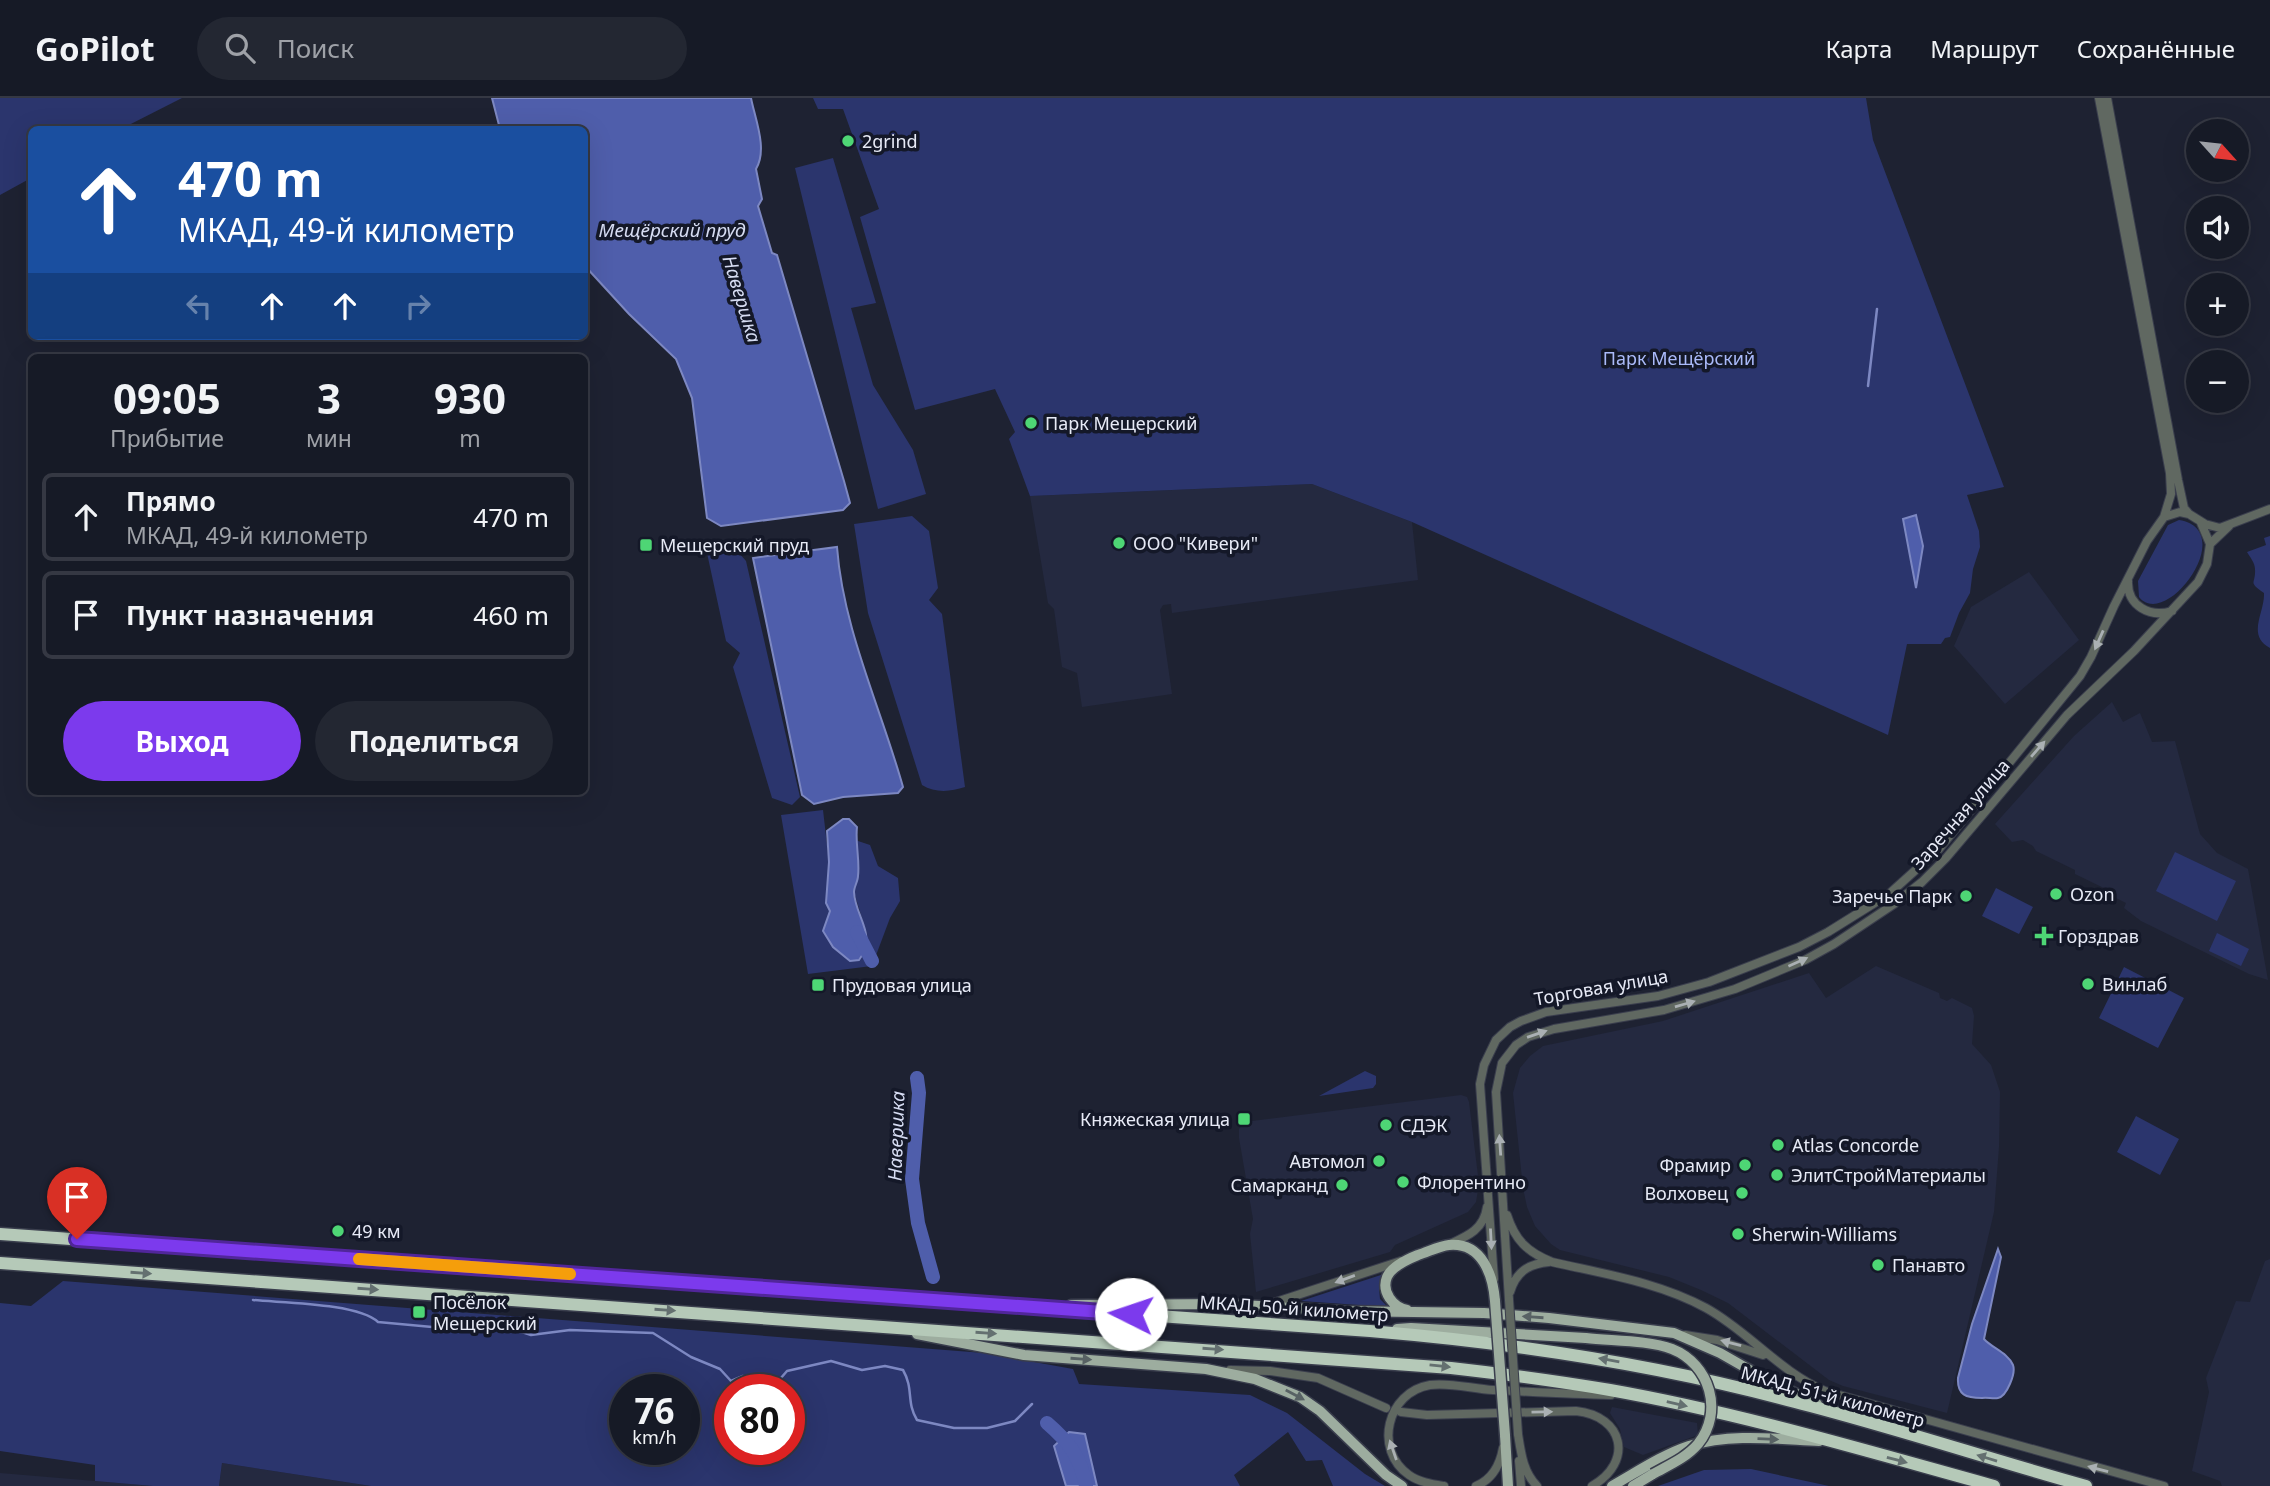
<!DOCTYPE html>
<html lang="ru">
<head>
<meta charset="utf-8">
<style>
	body { margin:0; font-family:"Noto Sans",sans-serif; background:#232732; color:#f1f3f6; height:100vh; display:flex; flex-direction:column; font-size:26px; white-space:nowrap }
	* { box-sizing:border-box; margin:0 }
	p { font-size:23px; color:#9ea1a7 }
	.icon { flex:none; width:38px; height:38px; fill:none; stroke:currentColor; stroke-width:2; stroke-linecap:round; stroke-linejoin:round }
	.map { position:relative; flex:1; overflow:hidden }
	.side { position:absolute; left:28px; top:256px; width:560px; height:441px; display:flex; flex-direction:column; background:#161a26; border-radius:10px; box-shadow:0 7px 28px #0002,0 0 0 2px #353843 }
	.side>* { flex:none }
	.banner { position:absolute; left:28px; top:28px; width:560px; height:214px; border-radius:10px; box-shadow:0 7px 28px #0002,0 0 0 2px #353843; background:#1a4fa0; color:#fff; overflow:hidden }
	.needle { width:46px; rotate:117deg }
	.tools { position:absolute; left:2186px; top:21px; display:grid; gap:14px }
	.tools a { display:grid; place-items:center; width:63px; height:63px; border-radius:50%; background:#161a26; box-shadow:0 7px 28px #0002,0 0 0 2px #353843; font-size:35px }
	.speed { position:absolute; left:609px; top:1276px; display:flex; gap:14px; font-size:35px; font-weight:700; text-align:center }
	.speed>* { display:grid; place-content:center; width:91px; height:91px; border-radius:50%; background:#161a26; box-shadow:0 7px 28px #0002,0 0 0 2px #353843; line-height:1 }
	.speed small { font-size:18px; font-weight:400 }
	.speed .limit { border:10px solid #d22; background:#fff; color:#111 }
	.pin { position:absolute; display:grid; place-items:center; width:60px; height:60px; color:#fff; margin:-72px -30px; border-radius:50% 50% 50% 0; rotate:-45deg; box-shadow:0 0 7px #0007 }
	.pin .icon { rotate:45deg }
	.me { position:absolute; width:77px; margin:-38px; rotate:274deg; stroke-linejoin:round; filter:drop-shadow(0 0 5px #0008) }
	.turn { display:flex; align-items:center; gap:24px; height:147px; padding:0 35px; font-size:32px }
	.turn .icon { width:91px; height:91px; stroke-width:2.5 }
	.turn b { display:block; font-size:49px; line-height:60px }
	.lanes { display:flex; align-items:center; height:66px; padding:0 35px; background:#0003; justify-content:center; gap:35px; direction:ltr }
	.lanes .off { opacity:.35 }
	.eta { display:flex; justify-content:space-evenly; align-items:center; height:119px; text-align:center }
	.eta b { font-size:42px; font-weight:700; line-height:49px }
	.cta { display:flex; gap:14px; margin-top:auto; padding:14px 35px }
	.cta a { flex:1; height:80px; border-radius:42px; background:#7c3aed; color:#fff; font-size:28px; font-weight:700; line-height:80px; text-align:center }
	.cta a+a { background:#232732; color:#f1f3f6 }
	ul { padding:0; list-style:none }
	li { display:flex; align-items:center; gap:21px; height:88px; margin:0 14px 10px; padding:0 21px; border:4px solid #353843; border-radius:10px }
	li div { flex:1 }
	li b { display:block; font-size:26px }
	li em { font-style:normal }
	header { display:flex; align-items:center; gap:42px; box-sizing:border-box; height:98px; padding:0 35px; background:#161a26; border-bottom:2px solid #353843 }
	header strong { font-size:33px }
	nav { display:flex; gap:38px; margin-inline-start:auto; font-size:24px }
	.search { width:490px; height:63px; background:#232732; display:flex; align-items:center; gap:18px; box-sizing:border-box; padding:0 24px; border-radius:38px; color:#9ea1a7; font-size:26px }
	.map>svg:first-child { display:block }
</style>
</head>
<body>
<header>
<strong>GoPilot</strong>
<div class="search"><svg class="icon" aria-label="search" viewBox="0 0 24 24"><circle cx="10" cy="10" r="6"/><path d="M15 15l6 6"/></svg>Поиск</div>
<nav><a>Карта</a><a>Маршрут</a><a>Сохранённые</a></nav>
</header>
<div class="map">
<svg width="2270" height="1388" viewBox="0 0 2270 1388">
	<rect width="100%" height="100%" fill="#1e2232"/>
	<!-- built -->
	<path fill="#242940" d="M 1312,386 L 1412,424 L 1418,482 L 1172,515 L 1171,506 L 1163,507 L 1160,512 L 1172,596 L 1082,609 L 1077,575 L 1062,569 L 1054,511 L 1048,505 L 1030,398 Z
		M 2029,474 L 2079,542 L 2005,606 L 1954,548 L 1971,509 Z
		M 2112,604 L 2123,624 L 2140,615 L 2152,644 L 2175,643 L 2200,736 L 2217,755 L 2248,771 L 2268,882 L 2249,876 L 2141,823 L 2124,810 L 2126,805 L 2110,797 L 2110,793 L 2075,776 L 2075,772 L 2036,753 L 2033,748 L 2023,742 L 2012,744 L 1995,726 L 2074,638 Z
		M 1876,868 L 1939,895 L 1940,900 L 1947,903 L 1952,900 L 1972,910 L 1974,918 L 1972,946 L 1991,967 L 2000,994 L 1999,1049 L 1994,1114 L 1947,1315 L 1843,1288 L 1829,1282 L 1728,1205 L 1701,1192 L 1669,1179 L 1560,1152 L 1551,1146 L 1535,1128 L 1527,1109 L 1523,1090 L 1513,995 L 1520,970 L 1530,958 L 1543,948 L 1663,923 L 1809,875 L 1826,900 Z
		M 1461,997 L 1467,999 L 1469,1004 L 1479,1086 L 1476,1104 L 1468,1114 L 1395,1147 L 1390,1154 L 1256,1194 L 1250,1136 L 1253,1121 L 1239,1040 L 1239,1031 L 1244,1024 Z
		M 2270,1161 L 2270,1388 L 2222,1388 L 2220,1383 L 2192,1373 L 2209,1294 L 2206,1280 L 2236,1203 L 2250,1204 L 2265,1163 Z
		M 1612,1309 L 1697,1325 L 1698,1337 L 1643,1357 L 1624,1349 L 1620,1331 L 1610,1315 Z
		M 222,1365 L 371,1388 L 219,1388 Z
		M 0,1375 L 95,1383 L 153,1388 L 0,1388 Z"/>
	<!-- green -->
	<path fill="#2b356d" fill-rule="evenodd" d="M 0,0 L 182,0 L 121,31 L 32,32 L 31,80 L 0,97 Z
		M 813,0 L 1866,0 L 1873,42 L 2004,389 L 1967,397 L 1979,433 L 1980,449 L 1973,471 L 1970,495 L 1959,515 L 1950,539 L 1945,540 L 1941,546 L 1907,546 L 1888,637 L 1412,424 L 1312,386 L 1030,398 L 1009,341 L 1015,334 L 995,291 L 915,312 L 860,119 L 879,111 L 843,11 L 818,11 Z
		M 833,60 L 876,205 L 851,210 L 873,287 L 913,352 L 926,396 L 878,411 L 795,70 Z
		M 912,418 L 929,433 L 938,490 L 929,502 L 942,516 L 965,689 C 950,694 935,695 922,687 L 868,515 L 854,426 Z
		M 2179,422 C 2240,432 2166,533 2139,499 L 2138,483 L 2168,427 Z
		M 2270,438 L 2270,550 C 2246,537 2265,515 2264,495 C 2247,483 2256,487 2255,471 C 2255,465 2250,459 2247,454 L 2266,447 L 2264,440 Z
		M 732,447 L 746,463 L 800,699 L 792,707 L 772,700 L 733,569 L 740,555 L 726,543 L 707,455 L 715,449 Z
		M 823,712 L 829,764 L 826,805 L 830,813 L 823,833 L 867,837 L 854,794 L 859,776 L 855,742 L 870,747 L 878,768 L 898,780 L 900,803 L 890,820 L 872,868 L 808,876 L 781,717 Z
		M 2175,754 L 2236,783 L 2217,823 L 2156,793 Z
		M 1996,790 L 2033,809 L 2019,836 L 1982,818 Z
		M 2217,835 L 2249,851 L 2241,868 L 2209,853 Z
		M 2124,869 L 2184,900 L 2158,950 L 2099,920 Z
		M 1365,973 L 1376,978 L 1376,986 L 1373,990 L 1319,998 Z
		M 2136,1018 L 2179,1041 L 2160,1077 L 2117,1054 Z
		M 1384,1176 L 1379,1190 L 1380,1201 L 1388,1209 L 1301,1203 Z
		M 63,1183 L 984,1255 L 1073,1271 L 1079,1286 L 1250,1297 L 1287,1315 L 1365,1376 L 1385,1388 L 1333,1388 L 1322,1362 L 1306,1363 L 1288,1334 L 1234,1377 L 1240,1388 L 1097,1388 L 1085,1336 L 1054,1348 L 1066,1388 L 371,1388 L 222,1365 L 219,1388 L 153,1388 L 95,1383 L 95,1367 L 0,1353 L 0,1205 L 31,1208 ZM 625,1292 L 684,1292 L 684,1351 L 625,1351 ZM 730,1292 L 789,1292 L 789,1351 L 730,1351 Z
		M 1751,1371 L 1829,1388 L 1658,1388 L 1704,1372 Z"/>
	<!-- water -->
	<path fill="#4f5eab" stroke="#7d88c2" stroke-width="2" d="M 492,0 L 751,0 C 755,21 768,51 756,71 L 762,101 L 758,108 L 772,155 L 777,157 L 844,383 L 850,405 L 843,412 L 721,428 L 707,420 L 692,300 L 676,261 L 629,216 L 585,168 L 584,32 L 500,31 Z
		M 1916,417 L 1923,448 L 1916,490 L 1903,421 Z
		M 837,449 C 843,531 881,610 903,689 L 898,695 L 843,699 L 814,706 L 802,697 L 753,460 Z
		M 843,721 L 849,721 L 857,729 C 855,745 860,762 858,778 C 858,783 854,789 854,794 C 855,819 878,837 859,862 L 850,863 L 833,849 L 823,833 L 830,813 L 826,805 L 829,764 L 827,733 Z
		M 1998,1151 L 2001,1159 L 1984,1241 C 1992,1250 2008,1255 2013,1267 C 2016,1275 2007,1298 1998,1300 C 1993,1301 1987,1299 1982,1300 C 1966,1300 1957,1297 1958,1280 L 1972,1226 Z
		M 1069,1334 L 1085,1336 L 1097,1388 L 1066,1388 L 1054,1348 Z"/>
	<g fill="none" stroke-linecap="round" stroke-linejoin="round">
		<!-- stream -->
		<path stroke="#7d88c2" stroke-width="2.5" d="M 1868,288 L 1877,211
			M 253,1202 C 282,1205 358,1205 378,1224 L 443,1230 L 451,1224 L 491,1224 L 531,1237 L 570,1232 L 653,1235 L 691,1259 L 720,1271 L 731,1283 L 743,1278 L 759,1288 L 774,1288 L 787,1273 L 831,1263 L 862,1272 L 885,1268 L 903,1272 C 914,1291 906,1304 917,1322 L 954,1330 L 987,1330 L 1015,1323 L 1032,1306"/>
		<!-- river -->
		<path stroke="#4f5eab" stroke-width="14" d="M 857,834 L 872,863
			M 917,980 L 919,995 L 912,1081 L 918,1125 L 933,1179
			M 1047,1325 C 1069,1344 1080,1358 1086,1388"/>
		<defs>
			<path id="minor" d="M 2099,0 L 2170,375 L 2171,396 L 2164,419
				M 2107,0 L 2178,382 L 2184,410 L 2189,416
				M 2210,446 L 2229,428
				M 2128,483 C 2127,508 2150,520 2172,513
				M 1507,1117 C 1515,1142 1527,1154 1552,1164 C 1604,1176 1658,1184 1706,1210 C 1748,1233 1780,1274 1825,1293 L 2164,1388
				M 1450,1146 C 1468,1138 1484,1131 1487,1109
				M 1494,1181 L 1480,986 L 1484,967 L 1496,942 L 1510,929 L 1521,923 L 1546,914 L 1658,898 L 1709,884 L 1799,849 L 1828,834 L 1889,796 L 1939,751 L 2080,578 L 2091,559 L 2114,508 L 2147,443 L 2164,419 L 2180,414 L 2189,416 L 2205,426 L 2220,430 L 2270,411
				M 1510,1194 C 1516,1174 1528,1166 1549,1164
				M 1509,1202 L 1496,994 L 1502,965 L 1516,947 L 1528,939 L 1554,931 L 1664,912 L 1735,891 L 1805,862 L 1834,846 L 1894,806 L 1922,784 L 1946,760 L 2067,617 L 2134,553 L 2198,484 L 2207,466 L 2210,446 L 2201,425
				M 1270,1206 L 1401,1163
				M 1685,1237 L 1717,1242 L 1763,1257
				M 1230,1272 L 1270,1273 L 1318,1280 L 1386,1310
				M 1401,1314 L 1427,1317 L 1576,1313 C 1624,1318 1634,1364 1592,1388
				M 1518,1336 C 1521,1355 1523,1374 1537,1388
				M 1519,1363 L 1521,1388
				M 1444,1388 C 1432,1386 1419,1384 1409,1377 C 1373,1352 1387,1294 1430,1287 C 1450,1284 1473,1291 1493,1292 C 1532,1294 1572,1296 1611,1297
				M 1476,1388 C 1493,1381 1500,1367 1503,1350"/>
			<path id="major" d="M 1071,1207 L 1225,1206 L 1342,1213 L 1484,1215 L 1549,1220 L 1674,1235 L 1720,1255 L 1762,1279 L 1817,1306
				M 1407,1212 C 1393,1209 1381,1194 1387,1179 C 1392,1168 1408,1161 1418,1157 C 1428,1154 1439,1148 1449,1147 C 1482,1144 1493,1177 1495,1203
				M 1397,1231 L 1411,1230 L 1586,1240
				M 917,1236 L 1024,1257 L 1206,1271 L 1255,1281 L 1300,1299 L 1320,1313 L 1386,1377 L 1402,1388
				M 1505,1337 L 1508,1388
				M 1612,1388 C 1637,1374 1662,1357 1689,1348 C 1731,1335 1776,1341 1819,1343
				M 1633,1388 L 1653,1376"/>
			<path id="highway" d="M 0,1136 L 1370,1233 C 1514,1245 1656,1266 1795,1304 C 1893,1329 1989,1361 2086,1388
				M 0,1165 L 1451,1270 C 1504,1276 1557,1283 1610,1292 C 1740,1315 1867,1353 1994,1388"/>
		</defs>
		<!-- minor casing -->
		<use href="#minor" stroke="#3a3e4d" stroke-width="10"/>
		<!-- major casing -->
		<use href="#major" stroke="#3a3e4d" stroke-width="13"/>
		<!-- highway casing -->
		<use href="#highway" stroke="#3a3e4d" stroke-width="15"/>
		<!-- minor -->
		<use href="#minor" stroke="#606861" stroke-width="8"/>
		<!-- major -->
		<use href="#major" stroke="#9dad9f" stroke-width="10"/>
		<!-- highway -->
		<use href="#highway" stroke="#b5c9b8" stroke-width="12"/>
		<defs>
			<path id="minor-bridge" d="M 1509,1202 L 1518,1336"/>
			<path id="major-bridge" d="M 1495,1203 L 1505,1337
				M 1586,1240 C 1612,1243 1648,1242 1672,1251 C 1710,1266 1724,1314 1698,1346 C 1686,1360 1669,1367 1653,1376"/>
		</defs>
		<!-- minor-bridge casing -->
		<use href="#minor-bridge" stroke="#3a3e4d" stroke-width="10" stroke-linecap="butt"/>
		<!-- major-bridge casing -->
		<use href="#major-bridge" stroke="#3a3e4d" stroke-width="13" stroke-linecap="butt"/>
		<!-- minor-bridge -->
		<use href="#minor-bridge" stroke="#606861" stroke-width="8"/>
		<!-- major-bridge -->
		<use href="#major-bridge" stroke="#9dad9f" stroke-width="10"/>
	</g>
	<!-- one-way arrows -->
	<defs><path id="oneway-solid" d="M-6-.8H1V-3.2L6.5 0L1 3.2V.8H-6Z" transform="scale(1.75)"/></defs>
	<g fill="#aab0b3">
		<use href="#oneway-solid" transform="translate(2099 542) rotate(114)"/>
		<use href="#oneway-solid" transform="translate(2038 651) rotate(-49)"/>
		<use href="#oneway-solid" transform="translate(1798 864) rotate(-24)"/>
		<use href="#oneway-solid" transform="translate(1685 906) rotate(-16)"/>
		<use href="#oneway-solid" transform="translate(1537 936) rotate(-19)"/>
		<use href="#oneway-solid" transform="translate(1500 1047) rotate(-94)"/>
		<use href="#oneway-solid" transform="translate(1491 1141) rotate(87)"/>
		<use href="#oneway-solid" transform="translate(1345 1181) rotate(160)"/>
		<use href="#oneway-solid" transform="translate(1731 1245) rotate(-165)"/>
		<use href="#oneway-solid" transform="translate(1542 1314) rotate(-1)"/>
		<use href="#oneway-solid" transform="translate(1393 1352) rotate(-109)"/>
		<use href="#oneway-solid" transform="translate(2098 1371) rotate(-165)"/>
	</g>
	<g fill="#647070">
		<use href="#oneway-solid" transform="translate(141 1175) rotate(4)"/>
		<use href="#oneway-solid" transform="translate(368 1191) rotate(4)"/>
		<use href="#oneway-solid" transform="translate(665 1212) rotate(4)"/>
		<use href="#oneway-solid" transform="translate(986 1235) rotate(4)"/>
		<use href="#oneway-solid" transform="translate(1213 1251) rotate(4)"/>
		<use href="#oneway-solid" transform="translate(1609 1262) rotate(-170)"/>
		<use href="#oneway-solid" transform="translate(1440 1268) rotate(6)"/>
		<use href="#oneway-solid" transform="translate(1677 1306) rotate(13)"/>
		<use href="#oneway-solid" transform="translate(1987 1360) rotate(-163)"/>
		<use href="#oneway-solid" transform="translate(1897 1362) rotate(15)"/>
	</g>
	<g fill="#586264">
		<use href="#oneway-solid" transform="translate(1533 1219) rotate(-176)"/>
		<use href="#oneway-solid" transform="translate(1081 1261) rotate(4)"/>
		<use href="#oneway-solid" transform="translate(1295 1297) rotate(28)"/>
		<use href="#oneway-solid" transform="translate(1768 1341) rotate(2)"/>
	</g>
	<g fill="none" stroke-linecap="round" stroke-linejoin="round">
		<defs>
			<path id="route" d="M 77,1141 L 1131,1216"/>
		</defs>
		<!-- route casing -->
		<use href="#route" stroke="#51269a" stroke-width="18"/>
		<!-- route -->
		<use href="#route" stroke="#7c3aed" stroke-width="12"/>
		<!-- slow -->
		<path stroke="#f59e0b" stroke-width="12" d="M 359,1161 L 570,1176"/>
	</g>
	<!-- markers -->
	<g fill="#4ed675" stroke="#141828" stroke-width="2.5">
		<circle cx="848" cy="43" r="7"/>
		<circle cx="1031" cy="325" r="7"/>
		<circle cx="1119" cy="445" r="7"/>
		<rect x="639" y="440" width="14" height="14" rx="3.5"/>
		<circle cx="2056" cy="796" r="7"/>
		<circle cx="1966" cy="798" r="7"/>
		<path d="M2040.5 827.5h7v7h7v7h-7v7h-7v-7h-7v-7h7z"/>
		<circle cx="2088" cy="886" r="7"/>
		<rect x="811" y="880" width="14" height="14" rx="3.5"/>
		<rect x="1237" y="1014" width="14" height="14" rx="3.5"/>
		<circle cx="1386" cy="1027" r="7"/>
		<circle cx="1778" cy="1047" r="7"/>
		<circle cx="1379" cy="1063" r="7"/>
		<circle cx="1745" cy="1067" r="7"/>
		<circle cx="1777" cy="1077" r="7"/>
		<circle cx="1403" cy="1084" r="7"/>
		<circle cx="1342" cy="1087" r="7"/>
		<circle cx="1742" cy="1095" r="7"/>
		<circle cx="338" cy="1133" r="7"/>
		<circle cx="1738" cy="1136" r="7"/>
		<circle cx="1878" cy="1167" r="7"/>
		<rect x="412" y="1207" width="14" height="14" rx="3.5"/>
	</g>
	<g text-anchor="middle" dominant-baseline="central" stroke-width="7" stroke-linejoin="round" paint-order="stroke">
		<!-- poi labels -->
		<g font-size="18" fill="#e7eaf6" stroke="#141828" text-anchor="start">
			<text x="862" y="43">2grind</text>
			<text x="1045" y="325">Парк Мещерский</text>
			<text x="1133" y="445">ООО "Кивери"</text>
			<text x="660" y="447">Мещерский пруд</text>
			<text x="2070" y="796">Ozon</text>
			<text x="1952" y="798" text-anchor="end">Заречье Парк</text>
			<text x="2058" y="838">Горздрав</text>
			<text x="2102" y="886">Винлаб</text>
			<text x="832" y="887">Прудовая улица</text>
			<text x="1230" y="1021" text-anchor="end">Княжеская улица</text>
			<text x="1400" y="1027">СДЭК</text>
			<text x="1792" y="1047">Atlas Concorde</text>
			<text x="1365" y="1063" text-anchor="end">Автомол</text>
			<text x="1731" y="1067" text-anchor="end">Фрамир</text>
			<text x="1791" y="1077">ЭлитСтройМатериалы</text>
			<text x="1417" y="1084">Флорентино</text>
			<text x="1328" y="1087" text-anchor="end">Самарканд</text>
			<text x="1728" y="1095" text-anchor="end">Волховец</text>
			<text x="352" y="1133">49 км</text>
			<text x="1752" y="1136">Sherwin-Williams</text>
			<text x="1892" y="1167">Панавто</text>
			<text x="433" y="1204">Посёлок<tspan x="433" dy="21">Мещерский</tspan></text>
		</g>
		<!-- park labels -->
		<g font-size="18" fill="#aabaf9" stroke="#141828">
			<text x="1679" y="260">Парк Мещёрский</text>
		</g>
		<!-- street labels -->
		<g font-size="18" fill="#e7eaf6" stroke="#141828">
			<text transform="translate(1960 716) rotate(-49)">Заречная улица</text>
			<text transform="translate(1601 889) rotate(-10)">Торговая улица</text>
			<text transform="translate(1294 1210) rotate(4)">МКАД, 50-й километр</text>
			<text transform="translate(1833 1298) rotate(15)">МКАД, 51-й километр</text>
		</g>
		<!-- water labels -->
		<g font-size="19" font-style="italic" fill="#d6dcf2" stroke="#141828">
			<text x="672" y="132">Мещёрский пруд</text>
			<text transform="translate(742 201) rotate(73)">Навершка</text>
			<text transform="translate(896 1038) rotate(-88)">Навершка</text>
		</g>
	</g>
</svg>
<div class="tools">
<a><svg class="needle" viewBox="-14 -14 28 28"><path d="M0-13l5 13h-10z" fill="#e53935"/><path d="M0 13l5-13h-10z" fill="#9ea1a7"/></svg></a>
<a><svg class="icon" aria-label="sound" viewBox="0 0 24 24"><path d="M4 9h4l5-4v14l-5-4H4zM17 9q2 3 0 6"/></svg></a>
<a>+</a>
<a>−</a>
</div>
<div class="speed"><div>76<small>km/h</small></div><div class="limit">80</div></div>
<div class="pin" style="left:77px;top:1141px;background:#d93025"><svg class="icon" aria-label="arrive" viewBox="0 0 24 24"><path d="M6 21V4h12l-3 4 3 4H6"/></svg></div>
<svg class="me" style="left:1131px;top:1216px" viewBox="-20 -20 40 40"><circle r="19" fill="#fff"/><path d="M0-13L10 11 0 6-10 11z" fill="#7c3aed"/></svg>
<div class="banner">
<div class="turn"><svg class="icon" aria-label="ahead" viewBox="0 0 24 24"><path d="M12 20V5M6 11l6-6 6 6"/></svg><div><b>470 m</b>МКАД, 49-й километр</div></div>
<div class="lanes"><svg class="icon off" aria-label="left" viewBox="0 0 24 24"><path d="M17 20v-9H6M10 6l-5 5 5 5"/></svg><svg class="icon" aria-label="ahead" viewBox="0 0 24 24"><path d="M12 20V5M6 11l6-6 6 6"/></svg><svg class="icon" aria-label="ahead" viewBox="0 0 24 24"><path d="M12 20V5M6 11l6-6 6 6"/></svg><svg class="icon off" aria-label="right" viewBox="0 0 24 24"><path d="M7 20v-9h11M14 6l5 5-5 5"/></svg></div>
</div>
<section class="side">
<div class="eta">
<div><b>09:05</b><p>Прибытие</p></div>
<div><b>3</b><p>мин</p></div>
<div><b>930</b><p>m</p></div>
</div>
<ul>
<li><svg class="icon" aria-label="ahead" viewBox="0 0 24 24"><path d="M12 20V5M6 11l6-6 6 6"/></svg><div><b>Прямо</b><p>МКАД, 49-й километр</p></div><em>470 m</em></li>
<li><svg class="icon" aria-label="arrive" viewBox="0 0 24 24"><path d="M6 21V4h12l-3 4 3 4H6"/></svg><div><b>Пункт назначения</b></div><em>460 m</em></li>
</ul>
<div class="cta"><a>Выход</a><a>Поделиться</a></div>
</section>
</div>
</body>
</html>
